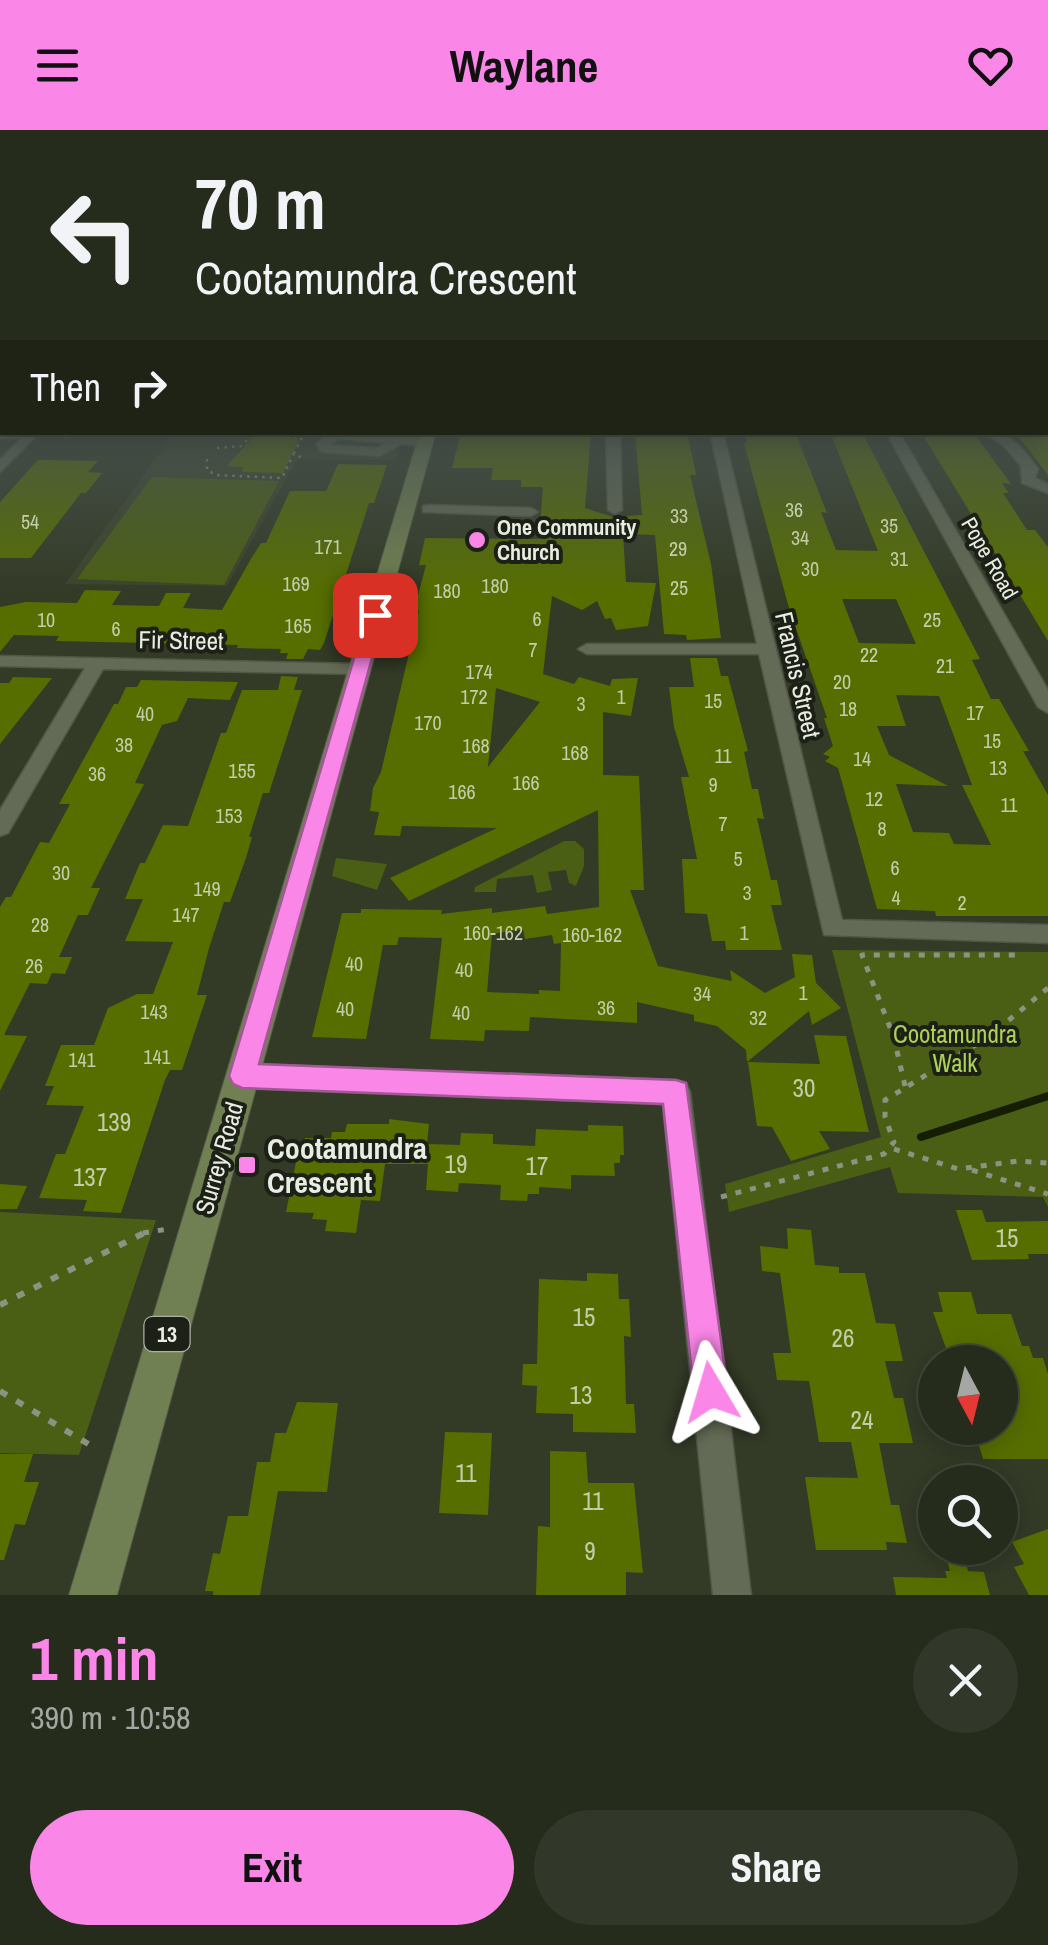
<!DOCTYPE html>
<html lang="en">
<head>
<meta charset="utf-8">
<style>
	body { margin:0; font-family:"Archivo Narrow",sans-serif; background:#323829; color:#f1f3f6; height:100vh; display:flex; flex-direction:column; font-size:38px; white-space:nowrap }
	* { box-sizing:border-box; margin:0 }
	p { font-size:32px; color:#a4a7a3 }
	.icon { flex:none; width:55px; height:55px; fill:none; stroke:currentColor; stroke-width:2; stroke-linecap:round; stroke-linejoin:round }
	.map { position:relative; height:1465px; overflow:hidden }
	.drawer { display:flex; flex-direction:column; background:#262c1c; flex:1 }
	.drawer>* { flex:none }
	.top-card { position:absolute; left:0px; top:0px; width:1050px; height:305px; box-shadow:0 5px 25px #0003,0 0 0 2px #42483b; background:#262c1c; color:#f1f3f6; overflow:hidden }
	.needle { width:65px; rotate:173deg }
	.controls { position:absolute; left:918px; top:1215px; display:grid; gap:20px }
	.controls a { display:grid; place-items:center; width:100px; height:100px; border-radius:50%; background:#262c1c; box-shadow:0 5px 25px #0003,0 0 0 2px #42483b; font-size:50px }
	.pin { position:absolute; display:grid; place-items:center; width:85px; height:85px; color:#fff; margin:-42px; border-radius:20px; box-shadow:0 5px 15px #0006 }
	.me { position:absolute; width:110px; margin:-55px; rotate:353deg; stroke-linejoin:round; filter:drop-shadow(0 0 8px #0008) }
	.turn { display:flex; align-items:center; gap:35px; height:210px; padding:0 30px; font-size:45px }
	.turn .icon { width:130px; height:130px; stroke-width:2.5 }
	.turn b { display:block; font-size:70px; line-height:85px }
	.then { display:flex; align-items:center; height:95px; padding:0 30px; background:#0003; gap:20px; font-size:38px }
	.round { display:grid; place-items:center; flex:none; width:105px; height:105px; border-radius:52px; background:#323829 }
	.summary { display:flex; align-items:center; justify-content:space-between; height:170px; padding:0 30px }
	h1 { font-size:60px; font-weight:700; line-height:75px; color:#fa87e7 }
	.action { display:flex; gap:20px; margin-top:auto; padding:20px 30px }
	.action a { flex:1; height:115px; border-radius:60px; background:#fa87e7; color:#111; font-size:40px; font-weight:700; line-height:115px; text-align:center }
	.action a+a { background:#323829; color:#f1f3f6 }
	header { display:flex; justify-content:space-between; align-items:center; height:130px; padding:0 30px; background:#fa87e7; color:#111; font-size:45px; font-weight:700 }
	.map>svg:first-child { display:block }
</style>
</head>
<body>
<header><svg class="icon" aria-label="menu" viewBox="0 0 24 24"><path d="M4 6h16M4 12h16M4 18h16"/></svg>Waylane<svg class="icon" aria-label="heart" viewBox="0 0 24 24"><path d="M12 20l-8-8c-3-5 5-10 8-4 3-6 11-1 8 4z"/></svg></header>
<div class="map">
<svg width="1048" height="1465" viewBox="0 0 1048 1465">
	<rect width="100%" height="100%" fill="#333a26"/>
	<!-- built -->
	<path fill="#3c442b" d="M 174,303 L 403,303 L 396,330 L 297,329 L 227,456 L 65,454 Z"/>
	<!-- green -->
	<path fill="#4b5f14" d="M 152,347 L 279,351 L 224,455 L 77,449 Z
		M 564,711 L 575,711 L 584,719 L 584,736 L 576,756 L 569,753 L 566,740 L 548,742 L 552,760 L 537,763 L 533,745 L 497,749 L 496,762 L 474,762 L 475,757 Z
		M 336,728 L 387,734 L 377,760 L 332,746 Z
		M 832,820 L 1048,822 L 1048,1077 L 1043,1067 L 898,1063 L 890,1037 L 729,1082 L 725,1054 L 881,1007 Z
		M 0,1082 L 156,1090 L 79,1325 L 0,1323 Z"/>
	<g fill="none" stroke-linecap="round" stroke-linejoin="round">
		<!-- stream -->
		<path stroke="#151d02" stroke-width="8" d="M 921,1007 L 1048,966"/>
	</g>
	<!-- building -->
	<path fill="#566e00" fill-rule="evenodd" d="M 257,302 L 299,309 L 283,343 L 241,342 L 244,337 L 227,336 Z
		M 461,302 L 591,302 L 585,378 L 613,387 L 642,385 L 635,302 L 687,302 L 696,345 L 690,345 L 711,434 L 721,508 L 687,510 L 686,505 L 664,504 L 655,405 L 623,404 L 626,452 L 656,453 L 648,496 L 616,500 L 611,488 L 605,489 L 597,471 L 582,480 L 552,466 L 543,544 L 574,554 L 579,547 L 610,556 L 612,549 L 638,548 L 631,586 L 603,582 L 603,645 L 639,646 L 644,760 L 630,760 L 658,836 L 732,851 L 730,840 L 765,863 L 795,847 L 792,824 L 812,825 L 816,853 L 841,878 L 812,895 L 809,881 L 747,932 L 746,920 L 717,896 L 694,891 L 694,885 L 637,872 L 637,893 L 530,887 L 529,901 L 485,900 L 484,911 L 430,909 L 442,808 L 399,807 L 397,815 L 383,815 L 366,909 L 312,907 L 342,783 L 361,783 L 361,779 L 442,780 L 441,784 L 492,778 L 492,783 L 545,776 L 547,784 L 599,777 L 598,680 L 409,771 L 390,748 L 497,698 L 402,696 L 400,706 L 374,705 L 379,682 L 370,681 L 373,658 L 381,642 L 419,481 L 414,481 L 426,435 L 419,435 L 425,408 L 539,409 L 543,357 L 521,357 L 521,350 L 491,350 L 493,338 L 452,338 ZM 496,558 L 540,572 L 488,637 ZM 523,799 L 525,809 L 552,805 L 554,814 L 561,813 L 560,861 L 539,860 L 539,864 L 487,862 L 492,804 Z
		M 830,302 L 862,302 L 980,529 L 972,530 L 991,569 L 999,569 L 1029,621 L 1023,621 L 1048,665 L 1048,786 L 936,786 L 935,781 L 877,779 L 838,638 L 825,631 L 830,627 L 823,624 L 833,616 L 824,588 L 827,588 L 789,478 L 744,313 L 747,313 L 745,304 L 796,304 L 827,383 L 821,382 L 836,420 L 878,421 ZM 842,469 L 896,469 L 916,514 L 859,513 ZM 896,565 L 939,566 L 972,655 L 962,655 L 991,715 L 954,714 L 949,703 L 913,702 L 896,654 L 948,656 L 889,625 L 877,596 L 906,596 Z
		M 1015,302 L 1048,302 L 1048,345 Z
		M 923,305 L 976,306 L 1011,354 L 1002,353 L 1009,363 L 1003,363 L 1027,400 L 1035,400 L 1048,417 L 1048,511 Z
		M 38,330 L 98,331 L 88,342 L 102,343 L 86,363 L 81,363 L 31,428 L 0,428 L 0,372 Z
		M 338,334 L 387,335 L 374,373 L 369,373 L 324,513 L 320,520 L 308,519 L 303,529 L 286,529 L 288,523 L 280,523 L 281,519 L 237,518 L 238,515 L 56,511 L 59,506 L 14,505 L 0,522 L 0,477 L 26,472 L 77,473 L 85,460 L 121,461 L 112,475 L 159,476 L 166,463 L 191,463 L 183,478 L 222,480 L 252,427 L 261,413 L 266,413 L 290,361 L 326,361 Z
		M 690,528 L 717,528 L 721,546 L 728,546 L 748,621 L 744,622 L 752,659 L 758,659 L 764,689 L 757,688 L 771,750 L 777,750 L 782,775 L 771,775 L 782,820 L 726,820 L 725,811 L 712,811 L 707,784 L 685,783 L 682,729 L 697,729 L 681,647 L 689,647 L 674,597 L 669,557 L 694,557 Z
		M 281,546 L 298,547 L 294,560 L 302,560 L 269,663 L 263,663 L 249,707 L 252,707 L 246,728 L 230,772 L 224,772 L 209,818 L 197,865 L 207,865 L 182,940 L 170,940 L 165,950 L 121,1083 L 83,1081 L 87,1070 L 39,1068 L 56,1024 L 65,1024 L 84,976 L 46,975 L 54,956 L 45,956 L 61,915 L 94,915 L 108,878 L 137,864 L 153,864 L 173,812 L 125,811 L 143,769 L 125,769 L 140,733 L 145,733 L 163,695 L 188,696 L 221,603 L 226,603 L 242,560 L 278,560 Z
		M 13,547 L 52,548 L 0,614 L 0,553 L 9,553 Z
		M 141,550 L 238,552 L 230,570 L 188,568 L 177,591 L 162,595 L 135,653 L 144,654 L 91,758 L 100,758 L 88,785 L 78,785 L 59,827 L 72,827 L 65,844 L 52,843 L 47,854 L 30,853 L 4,905 L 27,906 L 0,961 L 0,777 L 6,767 L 11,767 L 40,712 L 49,713 L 70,674 L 59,674 L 114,574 L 118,574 L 126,557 L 137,557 Z
		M 814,905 L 846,906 L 869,1002 L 819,1001 L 830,1019 L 791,1031 L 772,997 L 757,996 L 748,932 L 820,934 Z
		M 389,989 L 429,994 L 427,1014 L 460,1015 L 461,1003 L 493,1004 L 493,1014 L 535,1016 L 536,999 L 588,1001 L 588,995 L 623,996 L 624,1025 L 620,1025 L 620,1033 L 614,1033 L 615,1046 L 571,1045 L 571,1059 L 539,1057 L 539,1064 L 528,1064 L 527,1071 L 500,1070 L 501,1055 L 459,1053 L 458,1062 L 426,1060 L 428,1034 L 385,1034 L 380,1071 L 361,1070 L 356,1103 L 325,1101 L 327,1090 L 312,1089 L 314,1083 L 286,1082 L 298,1022 L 302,1022 L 305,1008 L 331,1008 L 332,1002 L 345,1002 L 347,994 L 389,994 Z
		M 0,1054 L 27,1056 L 17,1079 L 0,1079 Z
		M 956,1080 L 982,1080 L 986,1092 L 1048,1091 L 1048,1124 L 1028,1124 L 1029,1129 L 972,1130 Z
		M 787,1098 L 811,1100 L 815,1135 L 839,1137 L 839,1143 L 865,1143 L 876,1193 L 895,1194 L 903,1231 L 885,1231 L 894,1268 L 903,1268 L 913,1313 L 879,1313 L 891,1375 L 899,1375 L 907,1413 L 886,1412 L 887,1420 L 816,1420 L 805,1347 L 858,1348 L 851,1312 L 819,1312 L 809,1251 L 777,1250 L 773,1223 L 791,1223 L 780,1143 L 762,1141 L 760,1116 L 788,1119 Z
		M 587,1143 L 618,1144 L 619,1169 L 629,1169 L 631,1207 L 624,1206 L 626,1274 L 634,1274 L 636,1303 L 573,1302 L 573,1284 L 536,1283 L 537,1256 L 522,1255 L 523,1234 L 537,1234 L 539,1149 L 587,1151 Z
		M 938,1162 L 971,1162 L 977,1184 L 1011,1184 L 1022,1216 L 1029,1216 L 1033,1228 L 1043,1228 L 1048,1244 L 1048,1329 L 983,1329 L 974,1298 L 1000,1298 L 1000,1232 L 951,1232 L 933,1182 L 943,1182 Z
		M 297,1272 L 338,1273 L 327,1362 L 278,1361 L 260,1465 L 213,1465 L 213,1461 L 205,1461 L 213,1423 L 220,1424 L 228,1386 L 248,1386 L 257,1332 L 270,1332 L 275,1303 L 286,1303 Z
		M 445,1302 L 492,1303 L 488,1385 L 439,1383 Z
		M 550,1321 L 586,1322 L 588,1353 L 634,1353 L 643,1443 L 626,1442 L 626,1465 L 536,1465 L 538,1396 L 550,1397 Z
		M 0,1324 L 33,1324 L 24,1352 L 39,1352 L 25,1395 L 15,1394 L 4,1430 L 0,1430 Z
		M 1048,1399 L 1048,1465 L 1029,1465 L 1014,1437 L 1024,1434 L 1012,1412 Z
		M 944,1418 L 962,1418 L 968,1441 L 984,1442 L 990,1465 L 896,1465 L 893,1447 L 947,1448 L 945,1441 L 950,1441 Z"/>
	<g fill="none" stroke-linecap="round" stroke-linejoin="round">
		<defs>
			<path id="minor" d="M 0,300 L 40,302 L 0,342 L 0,330 L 21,308 L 0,308 Z
				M 59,302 L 73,302 L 73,303 L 66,307 Z
				M 330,302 L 425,308 L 432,312 L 425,316 L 401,314 L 380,326 L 321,322 L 316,314 ZM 338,309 L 385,313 L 377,318 L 330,315 Z
				M 606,302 L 620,302 L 622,380 L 615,384 L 608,380 Z
				M 710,302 L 723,302 L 842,790 L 1048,795 L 1048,813 L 824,805 L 759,524 L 587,524 L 578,519 L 587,514 L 757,514 Z
				M 886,302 L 899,302 L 1048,560 L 1048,583 L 1038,577 Z
				M 984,302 C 1011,302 1023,318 1038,339 L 1035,348 L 1048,354 L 1048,363 L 1022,353 L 1021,336 L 1004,316 Z
				M 428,375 L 531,378 L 538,382 L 531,386 L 423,382 L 423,376 Z
				M 0,526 L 360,534 L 369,539 L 360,544 L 103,539 L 8,703 L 0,706 L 0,680 L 85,538 L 0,536 Z
				M 242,934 L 676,950 L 686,953 L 690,962 L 751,1465 L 713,1465 L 663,974 L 242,958 L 232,954 L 228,946 L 232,938 Z"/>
			<path id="major" d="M 420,302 L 436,302 L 117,1465 L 69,1465 Z"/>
		</defs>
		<!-- minor casing -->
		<use href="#minor" stroke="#505646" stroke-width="3"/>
		<!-- major casing -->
		<use href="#major" stroke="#505646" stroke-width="2"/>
		<!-- path-far2 -->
		<path stroke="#8d9383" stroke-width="2.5" stroke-dasharray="2.5 5" stroke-linecap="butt" d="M 280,302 L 300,308
			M 302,308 L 294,323 L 302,328
			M 217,318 L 241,316 L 255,302
			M 207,329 L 207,340 L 216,345 L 282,348 L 294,323"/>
		<!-- path-far1 -->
		<path stroke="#8d9383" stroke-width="5" stroke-dasharray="6 9" stroke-linecap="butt" d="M 905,956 L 894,908 L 862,825 L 1017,825
			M 894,1019 L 958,1039 L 1018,1031 L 1048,1033
			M 972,1040 L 1048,1064
			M 721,1067 L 884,1024 L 894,1012 L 885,987 L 885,970 L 987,908 L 1048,858
			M 143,1103 L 168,1099"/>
		<!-- path -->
		<path stroke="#8d9383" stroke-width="6" stroke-dasharray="8 11" stroke-linecap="butt" d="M 0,1175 L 148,1101
			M 0,1261 L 90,1315"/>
		<!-- minor -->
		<use href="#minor" fill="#636a55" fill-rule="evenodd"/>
		<!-- major -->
		<use href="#major" fill="#718052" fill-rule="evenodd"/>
	</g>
	<!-- sky -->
	<linearGradient id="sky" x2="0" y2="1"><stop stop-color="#1c2015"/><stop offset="0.56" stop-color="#4a5552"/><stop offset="1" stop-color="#4a5552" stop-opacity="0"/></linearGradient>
	<rect width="1048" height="464" fill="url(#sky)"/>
	<!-- route -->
	<path fill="#fa87e7" stroke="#a25896" stroke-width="2.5" d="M 375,480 L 384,485 L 259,934 L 676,950 L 686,953 L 728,1262 L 723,1274 L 711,1279 L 699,1274 L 694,1262 L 663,974 L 242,958 L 233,954 L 229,946 L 367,485 Z"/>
	<!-- markers -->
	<g fill="#fa87e7" stroke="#1d2017" stroke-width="4">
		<circle cx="477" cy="410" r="10"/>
		<rect x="237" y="1025" width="20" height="20" rx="5"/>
	</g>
	<g text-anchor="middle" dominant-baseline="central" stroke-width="8" stroke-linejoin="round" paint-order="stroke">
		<!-- number labels -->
		<g font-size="20" fill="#c4cda9">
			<text x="794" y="379">36</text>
			<text x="679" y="385">33</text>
			<text x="30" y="391">54</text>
			<text x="889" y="395">35</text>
			<text x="800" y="407">34</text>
			<text x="328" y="416">171</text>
			<text x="678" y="418">29</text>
			<text x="899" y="428">31</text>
			<text x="810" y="438">30</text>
			<text x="296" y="453">169</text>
			<text x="495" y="455">180</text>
			<text x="679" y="457">25</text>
			<text x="447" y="460">180</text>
			<text x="537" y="488">6</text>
			<text x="46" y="489">10</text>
			<text x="932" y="489">25</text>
			<text x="298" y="495">165</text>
			<text x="116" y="498">6</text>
			<text x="533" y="519">7</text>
			<text x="869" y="524">22</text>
			<text x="945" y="535">21</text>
			<text x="479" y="541">174</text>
			<text x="842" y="551">20</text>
			<text x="474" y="566">172</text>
			<text x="621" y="566">1</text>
			<text x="713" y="570">15</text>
			<text x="581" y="573">3</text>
			<text x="848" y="578">18</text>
			<text x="975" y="582">17</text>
			<text x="145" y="583">40</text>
			<text x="428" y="592">170</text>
			<text x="992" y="610">15</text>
			<text x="124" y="614">38</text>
			<text x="476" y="615">168</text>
			<text x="575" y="622">168</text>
			<text x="723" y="625">11</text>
			<text x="862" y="628">14</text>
			<text x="998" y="637">13</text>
			<text x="242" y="640">155</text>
			<text x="97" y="643">36</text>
			<text x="526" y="652">166</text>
			<text x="713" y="654">9</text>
			<text x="462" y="661">166</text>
			<text x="874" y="668">12</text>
			<text x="1009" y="674">11</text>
			<text x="229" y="685">153</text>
			<text x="723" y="693">7</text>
			<text x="882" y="698">8</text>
			<text x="738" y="728">5</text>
			<text x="895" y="737">6</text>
			<text x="61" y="742">30</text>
			<text x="207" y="758">149</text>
			<text x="747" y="762">3</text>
			<text x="896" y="767">4</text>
			<text x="962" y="772">2</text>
			<text x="186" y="784">147</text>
			<text x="40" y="794">28</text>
			<text x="493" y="802">160-162</text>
			<text x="744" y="802">1</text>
			<text x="592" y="804">160-162</text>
			<text x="354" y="833">40</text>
			<text x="34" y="835">26</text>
			<text x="464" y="839">40</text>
			<text x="803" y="862">1</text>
			<text x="702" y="863">34</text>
			<text x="606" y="877">36</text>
			<text x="345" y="878">40</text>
			<text x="154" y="881">143</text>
			<text x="461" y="882">40</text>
			<text x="758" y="887">32</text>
			<text x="157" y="926">141</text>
			<text x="82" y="929">141</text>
		</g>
		<!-- far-poi labels -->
		<g font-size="22" font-weight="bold" fill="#e8ede1" stroke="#1d2017" text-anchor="start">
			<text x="497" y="397">One Community<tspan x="497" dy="25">Church</tspan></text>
		</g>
		<!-- far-street labels -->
		<g font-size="22" fill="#e8ede1" stroke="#1d2017">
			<text transform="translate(990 428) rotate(60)">Pope Road</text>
		</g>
		<!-- shield labels -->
		<rect fill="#1d2017" stroke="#abb0a4" stroke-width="2.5" x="144.5" y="1187" width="45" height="34" rx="8"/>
		<g font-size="22" font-weight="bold" fill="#e8ede1">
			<text x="167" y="1204">13</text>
		</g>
		<!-- street labels -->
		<g font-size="25" fill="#e8ede1" stroke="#1d2017">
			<text transform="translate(181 510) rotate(1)">Fir Street</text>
			<text transform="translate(798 545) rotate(77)">Francis Street</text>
			<text transform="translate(219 1028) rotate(-74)">Surrey Road</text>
		</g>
		<!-- park labels -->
		<g font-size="25" fill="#add157" stroke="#1d2017">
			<text x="955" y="904">Cootamundra<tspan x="955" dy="29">Walk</tspan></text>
		</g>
		<!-- near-number labels -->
		<g font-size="25" fill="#c4cda9">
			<text x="804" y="958">30</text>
			<text x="114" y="992">139</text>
			<text x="456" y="1034">19</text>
			<text x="537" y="1036">17</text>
			<text x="90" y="1047">137</text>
			<text x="1007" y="1108">15</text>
			<text x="584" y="1187">15</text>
			<text x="843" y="1208">26</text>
			<text x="581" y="1265">13</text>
			<text x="862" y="1290">24</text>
			<text x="466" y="1343">11</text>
			<text x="593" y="1371">11</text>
			<text x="590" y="1421">9</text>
		</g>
		<!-- near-poi labels -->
		<g font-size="30" font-weight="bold" fill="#e8ede1" stroke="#1d2017" text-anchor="start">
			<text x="267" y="1018">Cootamundra<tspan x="267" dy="34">Crescent</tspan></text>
		</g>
	</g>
</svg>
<div class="controls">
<a><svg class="needle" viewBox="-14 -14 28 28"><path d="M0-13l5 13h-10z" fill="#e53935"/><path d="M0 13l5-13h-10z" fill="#a4a7a3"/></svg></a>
<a><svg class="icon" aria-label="search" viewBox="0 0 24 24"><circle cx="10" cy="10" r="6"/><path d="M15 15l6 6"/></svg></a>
</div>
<div class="pin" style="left:375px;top:485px;background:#d93025"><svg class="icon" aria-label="arrive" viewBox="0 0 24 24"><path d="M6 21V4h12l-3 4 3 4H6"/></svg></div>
<svg class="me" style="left:711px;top:1262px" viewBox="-20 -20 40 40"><path d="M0-17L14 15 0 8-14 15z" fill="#fa87e7" stroke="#fff" stroke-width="4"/></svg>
<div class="top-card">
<div class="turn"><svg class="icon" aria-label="left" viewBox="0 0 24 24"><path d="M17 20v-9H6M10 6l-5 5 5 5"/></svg><div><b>70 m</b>Cootamundra Crescent</div></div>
<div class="then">Then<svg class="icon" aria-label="right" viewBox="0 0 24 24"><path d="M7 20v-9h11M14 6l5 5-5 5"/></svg></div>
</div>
</div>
<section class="drawer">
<div class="summary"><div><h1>1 min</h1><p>390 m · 10:58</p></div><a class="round"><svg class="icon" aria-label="close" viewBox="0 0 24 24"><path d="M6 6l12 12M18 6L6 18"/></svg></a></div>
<div class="action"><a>Exit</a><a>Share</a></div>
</section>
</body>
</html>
